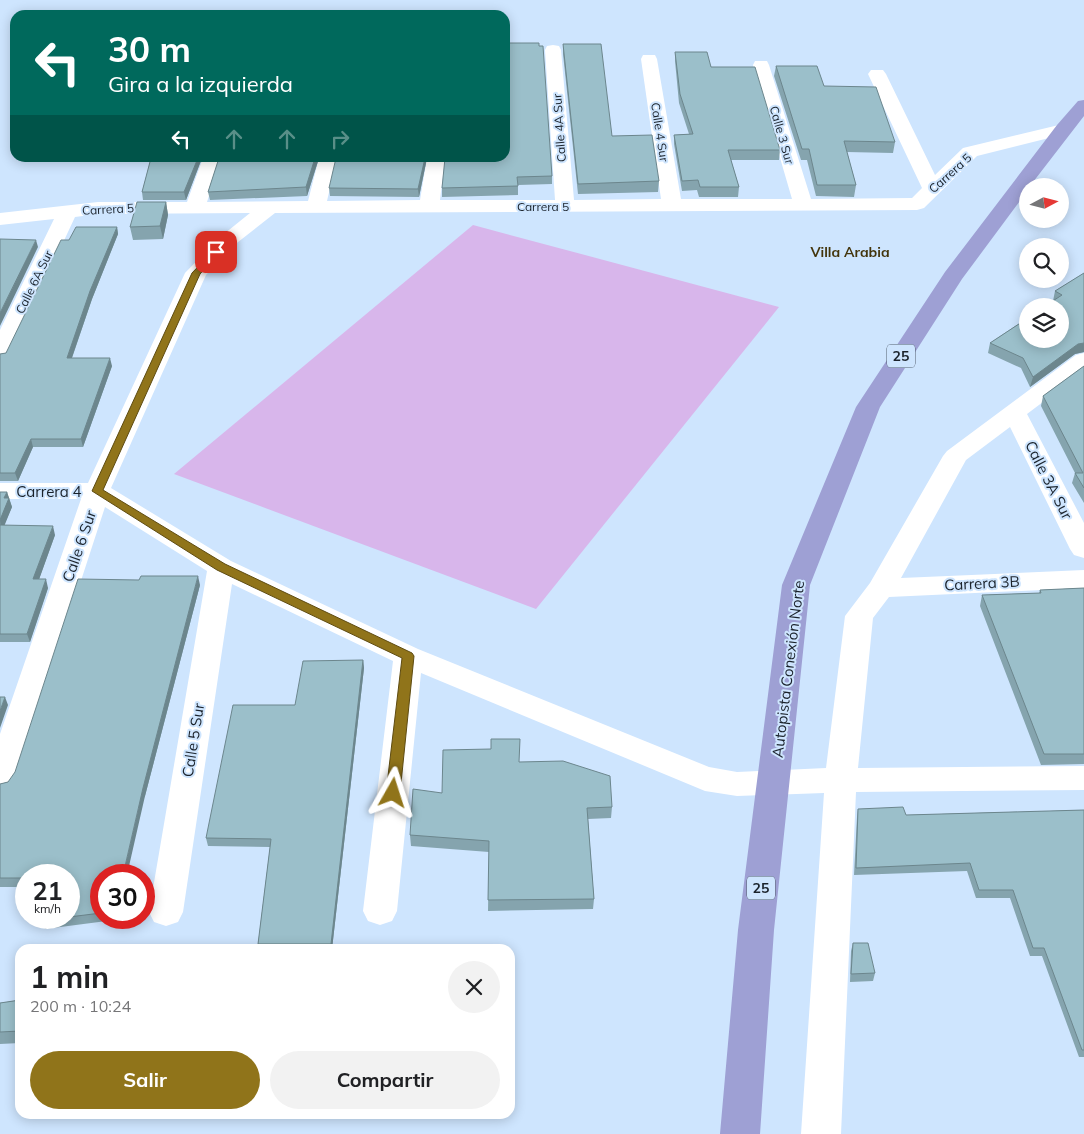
<!DOCTYPE html>
<html lang="es">
<head>
<meta charset="utf-8">
<style>
	body { margin:0; font-family:Mulish,sans-serif; background:#f2f2f2; color:#202124; height:100vh; display:flex; flex-direction:column; font-size:19px; white-space:nowrap }
	* { box-sizing:border-box; margin:0 }
	p { font-size:16px; color:#757577 }
	.icon { flex:none; width:28px; height:28px; fill:none; stroke:currentColor; stroke-width:2; stroke-linecap:round; stroke-linejoin:round }
	.map { position:relative; flex:1; overflow:hidden }
	.sheet { position:absolute; left:15px; top:944px; width:500px; height:175px; display:flex; flex-direction:column; background:#fff; border-radius:15px; box-shadow:0 2px 12px #0003 }
	.sheet>* { flex:none }
	.guide { position:absolute; left:10px; top:10px; width:500px; height:152px; border-radius:15px; box-shadow:0 2px 12px #0003; background:#00695c; color:#fff; overflow:hidden }
	.needle { width:32px; rotate:83deg }
	.fabs { position:absolute; left:1019px; top:178px; display:grid; gap:10px }
	.fabs a { display:grid; place-items:center; width:50px; height:50px; border-radius:50%; background:#fff; box-shadow:0 2px 12px #0003; font-size:25px }
	.speed { position:absolute; left:15px; top:864px; display:flex; gap:10px; font-size:25px; font-weight:700; text-align:center }
	.speed>* { display:grid; place-content:center; width:65px; height:65px; border-radius:50%; background:#fff; box-shadow:0 2px 12px #0003; line-height:1 }
	.speed small { font-size:12px; font-weight:400 }
	.speed .limit { border:8px solid #d22; background:#fff; color:#111 }
	.pin { position:absolute; display:grid; place-items:center; width:42px; height:42px; color:#fff; margin:-21px; border-radius:10px; box-shadow:0 2px 8px #0006 }
	.me { position:absolute; width:55px; margin:-28px; rotate:6deg; stroke-linejoin:round; filter:drop-shadow(0 0 4px #0008) }
	.turn { display:flex; align-items:center; gap:18px; height:105px; padding:0 15px; font-size:22px }
	.turn .icon { width:65px; height:65px; stroke-width:2.5 }
	.turn b { display:block; font-size:35px; line-height:42px }
	.lanes { display:flex; align-items:center; height:48px; padding:0 15px; background:#0003; justify-content:center; gap:25px; direction:ltr }
	.lanes .off { opacity:.35 }
	.round { display:grid; place-items:center; flex:none; width:52px; height:52px; border-radius:26px; background:#f2f2f2 }
	.summary { display:flex; align-items:center; justify-content:space-between; height:85px; padding:0 15px }
	h1 { font-size:30px; font-weight:700; line-height:38px }
	.cta { display:flex; gap:10px; margin-top:auto; padding:10px 15px }
	.cta a { flex:1; height:58px; border-radius:30px; background:#90741a; color:#fff; font-size:20px; font-weight:700; line-height:58px; text-align:center }
	.cta a+a { background:#f2f2f2; color:#202124 }
	.map>svg:first-child { display:block }
</style>
</head>
<body>
<div class="map">
<svg width="1084" height="1134" viewBox="0 0 1084 1134">
	<rect width="100%" height="100%" fill="#cee5fe"/>
	<!-- green -->
	<path fill="#d8b6eb" d="M 473,225 L 779,307 L 536,609 L 174,474 Z"/>
	<g fill="none" stroke-linecap="round" stroke-linejoin="round">
		<!-- minor -->
		<path fill="#fff" fill-rule="evenodd" d="M 553,45 L 559,46 L 561,50 L 574,200 L 661,199 L 641,59 L 643,55 L 655,55 L 657,59 L 681,199 L 792,199 L 753,65 L 755,61 L 767,61 L 769,65 L 811,199 L 912,198 L 922,188 L 868,74 L 871,70 L 883,70 L 886,74 L 935,175 L 963,148 L 1063,124 L 1069,125 L 1072,129 L 1069,133 L 977,156 L 924,208 L 917,210 L 275,213 L 233,246 L 206,275 L 111,488 L 231,561 L 418,649 L 709,767 L 737,772 L 826,768 L 845,616 L 870,583 L 943,456 L 947,451 L 1076,355 L 1084,353 L 1084,371 L 1027,414 L 1084,523 L 1084,558 L 1074,555 L 1070,549 L 1010,427 L 966,460 L 901,578 L 1084,570 L 1084,588 L 889,597 L 873,618 L 858,768 L 1084,766 L 1084,790 L 856,792 L 841,1134 L 801,1134 L 824,793 L 737,796 L 705,791 L 421,673 L 397,911 L 392,921 L 380,925 L 368,921 L 363,911 L 393,661 L 232,584 L 183,912 L 178,922 L 166,926 L 154,922 L 149,912 L 207,571 L 105,507 L 16,780 L 11,789 L 0,792 L 0,734 L 81,499 L 0,499 L 0,483 L 88,483 L 185,273 L 219,238 L 250,213 L 98,214 L 75,217 L 11,354 L 8,359 L 0,361 L 0,330 L 54,219 L 0,225 L 0,213 L 98,202 L 187,202 L 203,158 L 221,158 L 207,202 L 308,201 L 319,158 L 337,158 L 327,201 L 420,200 L 427,158 L 445,158 L 440,200 L 555,200 L 545,50 L 547,46 Z"/>
		<!-- trunk -->
		<path fill="#9ea0d4" fill-rule="evenodd" d="M 1084,100 L 1084,116 L 1030,186 L 1028,186 L 1028,190 L 962,279 L 880,407 L 810,585 L 774,930 L 760,1134 L 720,1134 L 738,930 L 782,585 L 856,407 L 945,272 L 1057,125 L 1078,101 Z"/>
	</g>
	<!-- wall -->
	<path fill="#85a4ae" d="M 563,44 L 612,136 L 659,181 L 658,192 L 578,194 L 563,54 Z
		M 539,46 L 552,176 L 552,184 L 518,185 L 518,195 L 442,197 L 442,188 Z
		M 675,52 L 711,67 L 780,150 L 779,160 L 731,160 L 739,187 L 738,197 L 699,197 L 697,190 L 682,191 L 674,144 L 674,135 L 689,134 L 679,103 L 675,61 Z
		M 776,66 L 824,86 L 895,142 L 893,153 L 847,152 L 856,185 L 854,197 L 816,196 L 807,160 L 801,160 L 774,76 Z
		M 151,158 L 202,158 L 186,200 L 143,200 L 142,192 Z
		M 219,158 L 319,158 L 307,196 L 210,200 L 208,192 Z
		M 427,158 L 419,197 L 330,196 L 329,188 Z
		M 166,202 L 168,215 L 163,239 L 133,240 L 130,227 Z
		M 117,227 L 118,234 L 92,299 L 72,358 L 112,366 L 83,447 L 33,447 L 18,481 L 0,481 L 0,354 L 6,353 L 69,240 Z
		M 1084,273 L 1084,352 L 1075,354 L 1030,387 L 1021,368 L 988,353 L 990,343 L 1053,301 L 1055,291 Z
		M 1084,366 L 1084,503 L 1072,483 L 1075,473 L 1041,406 L 1043,396 Z
		M 0,492 L 7,492 L 12,507 L 4,525 L 55,535 L 39,579 L 48,588 L 30,642 L 0,642 Z
		M 200,585 L 145,796 L 101,875 L 101,918 L 122,918 L 122,919 L 45,929 L 42,920 L 43,918 L 69,918 L 69,875 L 26,875 L 26,887 L 0,887 L 0,784 L 8,782 Z
		M 1084,588 L 1084,764 L 1041,765 L 980,606 L 982,595 L 1039,593 L 1040,590 Z
		M 363,660 L 364,668 L 332,949 L 259,949 L 258,944 L 270,847 L 208,846 L 206,838 L 295,705 Z
		M 519,762 L 612,807 L 611,818 L 588,819 L 594,899 L 593,909 L 488,911 L 489,852 L 411,846 L 410,835 L 442,793 Z
		M 858,809 L 906,815 L 1084,810 L 1084,1057 L 1079,1057 L 1042,956 L 1030,956 L 1010,898 L 976,898 L 967,871 L 854,875 L 857,817 Z
		M 853,943 L 875,973 L 873,981 L 850,982 L 851,951 Z
		M 20,1000 L 20,1043 L 0,1044 L 0,1003 Z"/>
	<!-- shaded-wall -->
	<path fill="#6c868d" d="M 198,158 L 202,158 L 186,200 L 184,192 Z
		M 315,158 L 319,158 L 307,196 L 306,187 Z
		M 425,158 L 427,158 L 419,197 L 418,189 Z
		M 166,202 L 168,215 L 163,239 L 160,226 Z
		M 117,227 L 118,234 L 92,299 L 69,366 L 67,358 L 90,291 Z
		M 36,240 L 38,247 L 0,326 L 0,313 Z
		M 1084,343 L 1084,352 L 1075,354 L 1030,387 L 1033,377 L 1078,344 Z
		M 110,358 L 112,366 L 83,447 L 81,439 Z
		M 31,439 L 33,447 L 18,481 L 15,473 Z
		M 7,492 L 12,507 L 1,534 L 0,520 L 4,498 Z
		M 53,526 L 55,535 L 36,588 L 33,579 Z
		M 198,576 L 200,585 L 145,796 L 127,875 L 123,875 L 143,788 Z
		M 46,579 L 48,588 L 30,642 L 27,634 Z
		M 363,660 L 364,668 L 332,949 L 331,944 Z
		M 5,697 L 8,705 L 0,728 L 0,711 Z"/>
	<!-- building -->
	<path fill="#9bbfca" stroke="#6c868d" d="M 505,43 L 539,43 L 539,46 L 543,46 L 552,176 L 517,177 L 518,186 L 442,188 L 445,158 L 505,158 Z
		M 563,44 L 601,44 L 612,136 L 652,135 L 659,181 L 578,184 Z
		M 675,52 L 707,52 L 711,67 L 755,67 L 780,150 L 728,150 L 739,187 L 700,187 L 698,180 L 682,181 L 674,135 L 693,134 L 680,94 Z
		M 776,66 L 817,66 L 824,86 L 876,87 L 895,142 L 844,141 L 856,185 L 817,185 L 809,149 L 802,149 Z
		M 151,158 L 198,158 L 184,192 L 142,192 Z
		M 219,158 L 315,158 L 306,187 L 208,192 Z
		M 336,158 L 425,158 L 418,189 L 329,188 Z
		M 137,202 L 166,202 L 160,226 L 130,227 Z
		M 76,227 L 117,227 L 90,291 L 67,358 L 110,358 L 81,439 L 31,439 L 15,473 L 0,473 L 0,354 L 6,353 L 61,240 L 69,240 Z
		M 0,239 L 36,240 L 0,313 Z
		M 1084,273 L 1084,343 L 1078,344 L 1033,377 L 1023,358 L 990,343 L 1028,318 L 1028,339 L 1060,339 L 1060,306 L 1045,306 L 1062,295 L 1055,291 Z
		M 1084,366 L 1084,488 L 1075,473 L 1083,473 L 1043,396 Z
		M 0,492 L 7,492 L 4,498 L 9,498 L 0,520 Z
		M 0,525 L 53,526 L 33,579 L 46,579 L 27,634 L 0,634 Z
		M 141,576 L 198,576 L 143,788 L 123,875 L 101,875 L 101,913 L 69,917 L 69,875 L 26,875 L 26,878 L 0,878 L 0,784 L 8,782 L 15,772 L 78,579 L 139,580 Z
		M 1084,588 L 1084,754 L 1044,754 L 982,595 L 1041,593 L 1040,590 Z
		M 363,660 L 331,944 L 258,944 L 271,839 L 206,838 L 233,705 L 295,705 L 303,661 Z
		M 0,697 L 5,697 L 0,711 Z
		M 491,739 L 520,739 L 519,762 L 563,761 L 610,776 L 612,807 L 587,808 L 594,899 L 488,900 L 489,841 L 410,835 L 413,789 L 442,793 L 443,750 L 491,749 Z
		M 903,807 L 906,815 L 1084,810 L 1084,1050 L 1082,1050 L 1044,948 L 1033,948 L 1013,890 L 979,890 L 970,863 L 856,868 L 858,809 Z
		M 43,918 L 64,918 L 42,920 Z
		M 853,943 L 868,943 L 875,973 L 851,974 Z
		M 20,1000 L 20,1031 L 0,1032 L 0,1003 Z"/>
	<!-- route -->
	<path fill="#90741a" stroke="#5e4b11" d="M 216,250 L 220,252 L 200,274 L 103,490 L 225,564 L 412,653 L 414,656 L 400,793 L 398,797 L 393,799 L 388,797 L 386,793 L 402,658 L 217,570 L 92,491 L 192,273 L 213,251 Z"/>
	<g text-anchor="middle" dominant-baseline="central" stroke-width="4" stroke-linejoin="round" paint-order="stroke">
		<!-- far-street labels -->
		<g font-size="12" fill="#1a222b" stroke="#cee5fe">
			<text transform="translate(559 128) rotate(-94)">Calle 4A Sur</text>
			<text transform="translate(660 132) rotate(81)">Calle 4 Sur</text>
			<text transform="translate(782 135) rotate(74)">Calle 3 Sur</text>
			<text transform="translate(950 173) rotate(-42)">Carrera 5</text>
			<text x="543" y="206">Carrera 5</text>
			<text transform="translate(108 209) rotate(-3)">Carrera 5</text>
			<text transform="translate(34 282) rotate(-64)">Calle 6A Sur</text>
		</g>
		<!-- far-neighbourhood labels -->
		<g font-size="14" font-weight="bold" fill="#43350c" stroke="#cee5fe">
			<text x="850" y="252">Villa Arabia</text>
		</g>
		<!-- shield labels -->
		<g fill="#cee5fe" stroke="#505c6a" stroke-width="1">
			<rect x="887" y="344.5" width="28" height="23" rx="4"/>
			<rect x="747" y="876.5" width="28" height="23" rx="4"/>
		</g>
		<g font-size="14" font-weight="bold" fill="#1a222b">
			<text x="901" y="356">25</text>
			<text x="761" y="888">25</text>
		</g>
		<!-- street labels -->
		<g font-size="15" fill="#1a222b" stroke="#cee5fe">
			<text transform="translate(1049 480) rotate(63)">Calle 3A Sur</text>
			<text x="49" y="491">Carrera 4</text>
			<text transform="translate(79 546) rotate(-71)">Calle 6 Sur</text>
			<text transform="translate(982 583) rotate(-3)">Carrera 3B</text>
			<text transform="translate(788 669) rotate(-83)">Autopista Conexión Norte</text>
			<text transform="translate(193 740) rotate(-81)">Calle 5 Sur</text>
		</g>
	</g>
</svg>
<div class="fabs">
<a><svg class="needle" viewBox="-14 -14 28 28"><path d="M0-13l5 13h-10z" fill="#e53935"/><path d="M0 13l5-13h-10z" fill="#757577"/></svg></a>
<a><svg class="icon" aria-label="search" viewBox="0 0 24 24"><circle cx="10" cy="10" r="6"/><path d="M15 15l6 6"/></svg></a>
<a><svg class="icon" aria-label="layers" viewBox="0 0 24 24"><path d="M12 4l9 5-9 5-9-5zM3 14l9 5 9-5"/></svg></a>
</div>
<div class="speed"><div>21<small>km/h</small></div><div class="limit">30</div></div>
<div class="pin" style="left:216px;top:252px;background:#d93025"><svg class="icon" aria-label="arrive" viewBox="0 0 24 24"><path d="M6 21V4h12l-3 4 3 4H6"/></svg></div>
<svg class="me" style="left:393px;top:793px" viewBox="-20 -20 40 40"><path d="M0-17L14 15 0 8-14 15z" fill="#90741a" stroke="#fff" stroke-width="4"/></svg>
<div class="guide">
<div class="turn"><svg class="icon" aria-label="left" viewBox="0 0 24 24"><path d="M17 20v-9H6M10 6l-5 5 5 5"/></svg><div><b>30 m</b>Gira a la izquierda</div></div>
<div class="lanes"><svg class="icon" aria-label="left" viewBox="0 0 24 24"><path d="M17 20v-9H6M10 6l-5 5 5 5"/></svg><svg class="icon off" aria-label="ahead" viewBox="0 0 24 24"><path d="M12 20V5M6 11l6-6 6 6"/></svg><svg class="icon off" aria-label="ahead" viewBox="0 0 24 24"><path d="M12 20V5M6 11l6-6 6 6"/></svg><svg class="icon off" aria-label="right" viewBox="0 0 24 24"><path d="M7 20v-9h11M14 6l5 5-5 5"/></svg></div>
</div>
<section class="sheet">
<div class="summary"><div><h1>1 min</h1><p>200 m · 10:24</p></div><a class="round"><svg class="icon" aria-label="close" viewBox="0 0 24 24"><path d="M6 6l12 12M18 6L6 18"/></svg></a></div>
<div class="cta"><a>Salir</a><a>Compartir</a></div>
</section>
</div>
</body>
</html>
